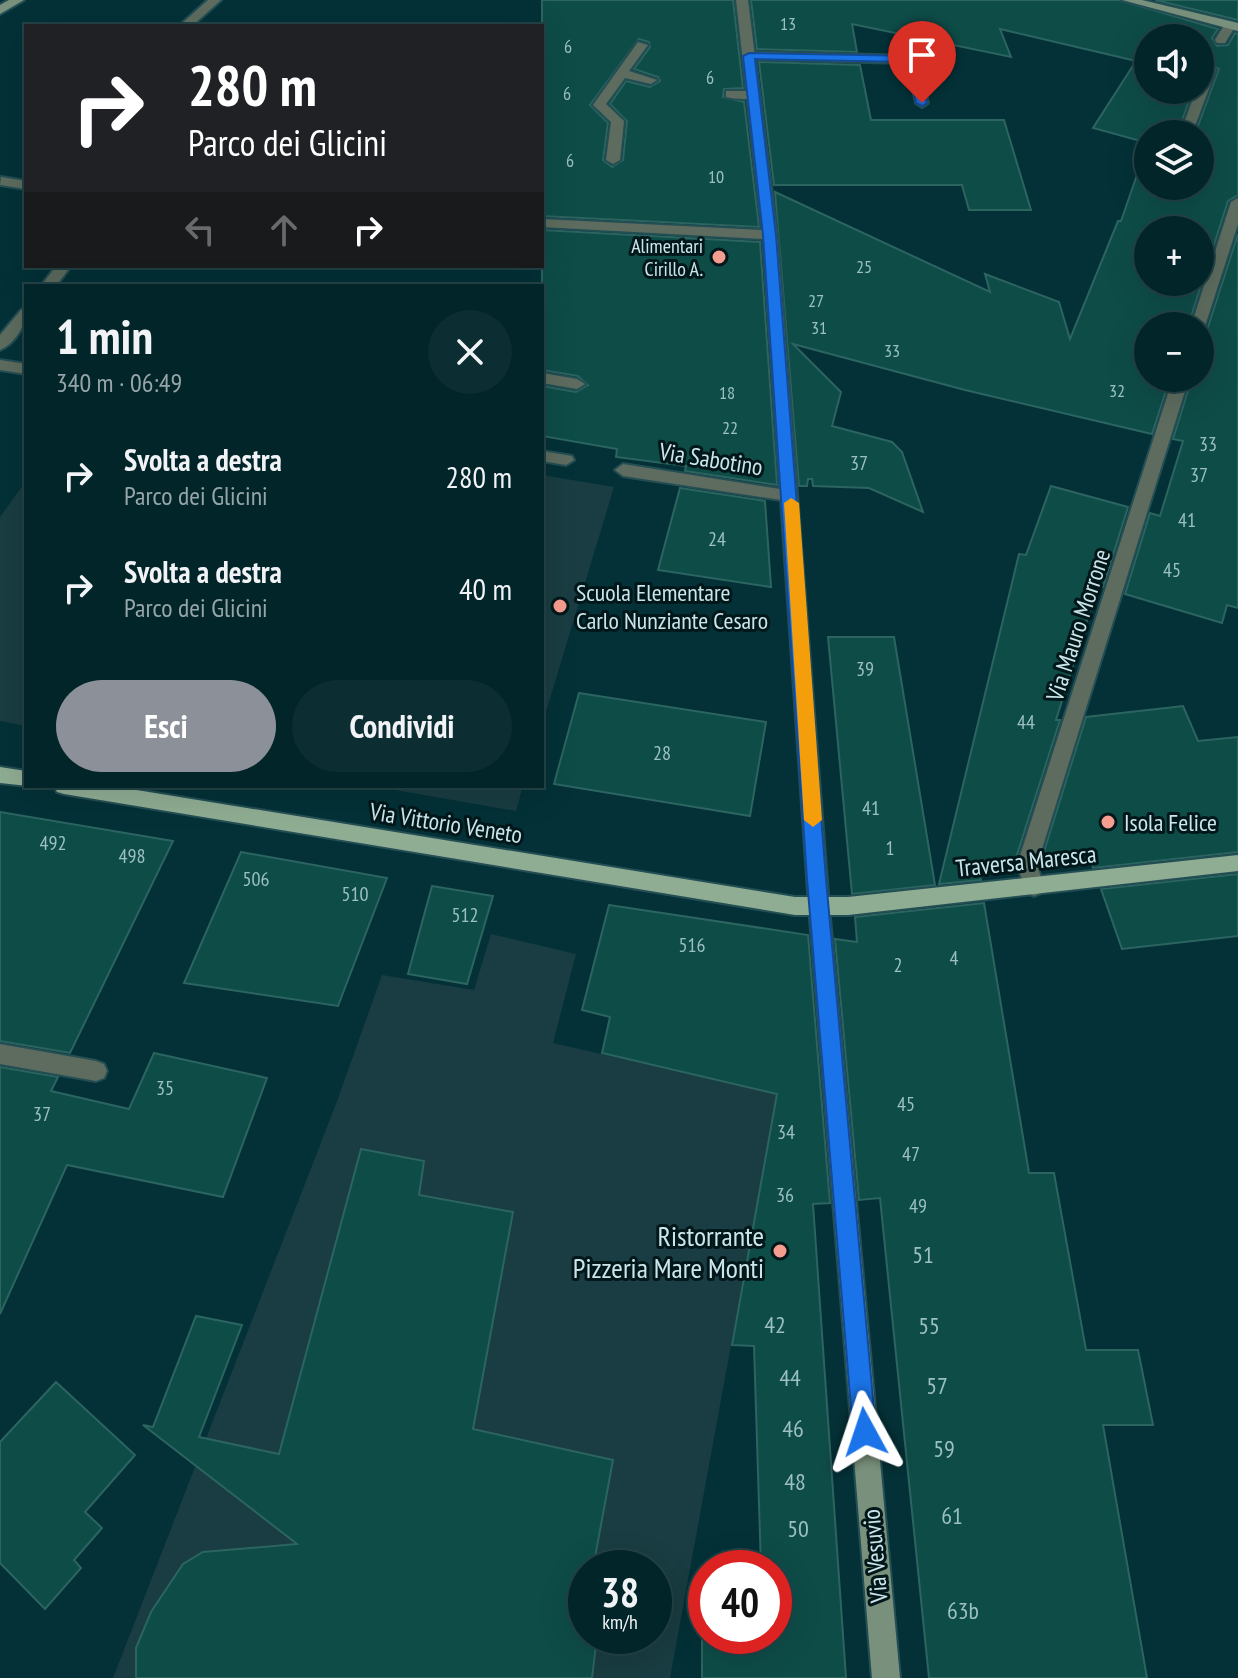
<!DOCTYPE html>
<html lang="it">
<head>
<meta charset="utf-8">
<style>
	body { margin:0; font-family:"PT Sans Narrow",sans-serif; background:#0c2d31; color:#f1f3f6; height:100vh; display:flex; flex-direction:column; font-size:30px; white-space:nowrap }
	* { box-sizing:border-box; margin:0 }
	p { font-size:26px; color:#96a5a8 }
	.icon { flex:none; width:44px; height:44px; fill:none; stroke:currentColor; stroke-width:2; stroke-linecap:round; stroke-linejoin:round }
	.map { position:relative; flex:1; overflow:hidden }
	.drawer { position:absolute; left:24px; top:284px; width:520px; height:504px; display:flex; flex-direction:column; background:#022529; border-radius:0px; box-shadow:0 8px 32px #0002,0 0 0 2px #234246 }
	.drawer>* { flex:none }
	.top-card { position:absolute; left:24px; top:24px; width:520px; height:244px; border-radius:0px; box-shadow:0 8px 32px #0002,0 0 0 2px #234246; background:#202124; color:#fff; overflow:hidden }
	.tools { position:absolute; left:1134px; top:24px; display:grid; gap:16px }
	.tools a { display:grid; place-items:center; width:80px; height:80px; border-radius:50%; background:#022529; box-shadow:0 8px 32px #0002,0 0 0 2px #234246; font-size:40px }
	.speed { position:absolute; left:568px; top:1550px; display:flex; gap:16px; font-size:40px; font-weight:700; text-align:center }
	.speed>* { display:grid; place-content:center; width:104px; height:104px; border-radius:50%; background:#022529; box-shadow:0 8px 32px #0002,0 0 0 2px #234246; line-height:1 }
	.speed small { font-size:20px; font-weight:400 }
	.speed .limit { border:12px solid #d22; background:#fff; color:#111 }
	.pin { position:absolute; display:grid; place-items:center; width:68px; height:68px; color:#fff; margin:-82px -34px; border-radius:50% 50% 50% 0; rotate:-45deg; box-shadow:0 0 8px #0007 }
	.pin .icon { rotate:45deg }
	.me { position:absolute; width:88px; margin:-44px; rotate:355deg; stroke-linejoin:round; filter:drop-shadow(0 0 6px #0008) }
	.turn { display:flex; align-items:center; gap:28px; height:168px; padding:0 32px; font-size:36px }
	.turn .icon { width:104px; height:104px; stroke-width:2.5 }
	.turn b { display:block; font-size:56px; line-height:68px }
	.lanes { display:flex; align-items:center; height:76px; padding:0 32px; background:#0003; justify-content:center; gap:40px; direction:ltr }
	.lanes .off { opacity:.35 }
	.round { display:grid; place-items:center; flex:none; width:84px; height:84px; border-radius:42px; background:#0c2d31 }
	.overview { display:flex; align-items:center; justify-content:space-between; height:136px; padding:0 32px }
	h1 { font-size:48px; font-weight:800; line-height:60px }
	.primary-button { display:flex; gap:16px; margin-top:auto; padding:16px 32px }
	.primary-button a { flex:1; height:92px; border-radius:48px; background:#8c9099; color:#fff; font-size:32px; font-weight:800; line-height:92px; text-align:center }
	.primary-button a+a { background:#0c2d31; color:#f1f3f6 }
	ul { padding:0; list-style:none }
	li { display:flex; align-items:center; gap:24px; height:112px; padding:0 32px }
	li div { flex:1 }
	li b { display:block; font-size:30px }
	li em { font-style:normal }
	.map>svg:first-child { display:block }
</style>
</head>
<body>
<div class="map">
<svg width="1238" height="1678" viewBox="0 0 1238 1678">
	<rect width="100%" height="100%" fill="#033137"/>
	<!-- built -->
	<path fill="#193d42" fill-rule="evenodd" d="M 542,475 L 614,487 L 542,725 Z
		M 26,481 L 26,726 L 0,721 L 0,517 Z
		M 372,786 L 523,786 L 516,811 Z
		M 491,934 L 576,954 L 553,1043 L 777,1094 L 670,1678 L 113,1678 L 336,1104 L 382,975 L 474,990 ZM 586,1568 L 654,1568 L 654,1636 L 586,1636 Z"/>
	<!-- building -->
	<path fill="#0e4c48" stroke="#2c6460" stroke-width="2" fill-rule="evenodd" d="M 542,0 L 733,0 L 743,88 L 724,89 L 723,97 L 744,102 L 759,227 L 542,216 ZM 639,39 L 649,42 L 650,47 L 634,69 L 658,77 L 660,81 L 650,87 L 626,81 L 610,104 L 627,121 L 623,160 L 612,167 L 603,160 L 608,123 L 590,105 Z
		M 751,0 L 1119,0 L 1218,29 L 1212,38 L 1217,46 L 1228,45 L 1235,33 L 1238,34 L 1238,195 L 1228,201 L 1188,326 L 1148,326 L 1148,378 L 1170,378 L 1152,434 L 965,390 L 793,344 L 841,392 L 832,426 L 892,442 L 902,452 L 923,512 L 869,488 L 813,486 L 812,479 L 808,479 L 807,486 L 799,486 L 775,192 L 990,292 L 985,274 L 1059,302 L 1070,339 L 1118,221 L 1121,221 L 1148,143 L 1093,128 L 1136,61 L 1000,29 L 1011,57 L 852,24 L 857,52 L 757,49 ZM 1148,38 L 1200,38 L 1200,75 L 1202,68 L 1208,64 L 1219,69 L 1195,134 L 1200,134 L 1200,186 L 1148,186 L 1148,134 L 1177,134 L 1193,90 L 1148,90 ZM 1148,230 L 1200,230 L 1200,282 L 1148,282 Z
		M 1155,0 L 1238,0 L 1238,20 Z
		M 759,62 L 860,65 L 871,120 L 1004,120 L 1031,210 L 969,210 L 962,185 L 774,185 Z
		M 542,230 L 760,242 L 777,485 L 685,471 L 686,466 L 616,457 L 617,449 L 542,436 L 542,386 L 576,392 L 588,385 L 578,376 L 542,370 Z
		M 1238,234 L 1238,608 L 1227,605 L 1222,623 L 1125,594 L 1150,513 L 1160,516 L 1183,441 L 1173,439 L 1192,378 L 1200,378 L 1200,333 L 1208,327 Z
		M 1051,486 L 1128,507 L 1103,587 L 1098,585 L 1056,720 L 1060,720 L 1015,861 L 978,867 L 981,880 L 939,884 L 1019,554 L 1026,555 Z
		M 680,488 L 765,501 L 771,587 L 658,570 Z
		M 828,637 L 894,637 L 935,885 L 852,894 Z
		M 579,693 L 766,722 L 750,816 L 554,784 Z
		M 1183,706 L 1198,741 L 1238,737 L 1238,852 L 1093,868 L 1088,852 L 1042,858 L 1086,717 Z
		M 0,812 L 173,841 L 70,1053 L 0,1041 Z
		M 241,852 L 387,878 L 338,1006 L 184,983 Z
		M 1238,874 L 1238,936 L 1122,949 L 1101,889 Z
		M 432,886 L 493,896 L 467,984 L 408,974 Z
		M 984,903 L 1029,1173 L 1054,1173 L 1086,1350 L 1138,1350 L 1153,1425 L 1103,1425 L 1147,1678 L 929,1678 L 880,1198 L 859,1200 L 835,939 L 857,942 L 855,917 Z
		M 609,905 L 808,935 L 830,1203 L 813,1204 L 846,1678 L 702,1678 L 702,1617 L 706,1618 L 706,1636 L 774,1636 L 774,1568 L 761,1568 L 754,1346 L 732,1345 L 777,1094 L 602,1053 L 610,1017 L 582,1010 Z
		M 154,1053 L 267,1078 L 223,1197 L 67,1165 L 0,1314 L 0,1067 L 58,1077 L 51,1091 L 129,1109 Z
		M 361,1149 L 424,1161 L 419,1195 L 513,1212 L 473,1429 L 613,1460 L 593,1568 L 586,1568 L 586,1603 L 580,1636 L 597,1636 L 592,1678 L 136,1678 L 136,1648 L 151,1612 L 183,1564 L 203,1552 L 297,1544 L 143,1425 L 153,1427 L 196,1316 L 242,1325 L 199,1437 L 279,1454 Z
		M 56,1382 L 135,1455 L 85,1512 L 102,1528 L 74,1560 L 81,1568 L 45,1609 L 0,1563 L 0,1442 Z"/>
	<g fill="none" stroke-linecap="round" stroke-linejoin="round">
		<defs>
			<path id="lane" d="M 208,0 L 221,0 L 192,26 L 179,26 Z
				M 1226,22 L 1236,25 L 1225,43 L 1217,43 L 1215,40 Z
				M 638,42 L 648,45 L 629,71 L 657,80 L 651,84 L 625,78 L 606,104 L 624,121 L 620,160 L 613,164 L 606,160 L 611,122 L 593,105 Z
				M 749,52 L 916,56 L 928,103 L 922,107 L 916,103 L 907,63 L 745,59 L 745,53 Z
				M 1210,66 L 1216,70 L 1192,134 L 1180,134 L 1196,90 L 1200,90 L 1204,70 Z
				M 726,91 L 753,91 L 759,95 C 752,101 735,99 726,97 Z"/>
			<path id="street" d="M 736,0 L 748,0 L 777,235 L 829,907 L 826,913 L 819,916 L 812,913 L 809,907 L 781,500 L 623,476 L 615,470 L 623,464 L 780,489 L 763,239 L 542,227 L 542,219 L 762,230 Z
				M 1,177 L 26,181 L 26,189 L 0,185 Z
				M 1238,198 L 1238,224 L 1205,326 L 1200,330 L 1200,326 L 1191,326 L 1231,202 Z
				M 56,266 L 71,266 L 56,286 L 41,286 Z
				M 26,308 C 26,325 16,343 0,350 L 0,335 L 21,310 Z
				M 0,360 L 26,364 L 26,374 L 0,370 Z
				M 542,373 L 577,379 L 585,384 L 577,389 L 542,383 Z
				M 1173,378 L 1189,378 L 1037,865 L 1044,887 L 1041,893 L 1034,896 L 1027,893 L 1017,865 Z
				M 542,451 L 572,456 L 574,460 L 566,465 L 542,461 Z
				M 0,1044 L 96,1061 L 104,1064 L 107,1071 L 104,1078 L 96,1081 L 0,1064 Z"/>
			<path id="secondary" d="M 9,0 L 24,0 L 0,14 L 0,5 Z
				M 1122,0 L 1142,0 L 1238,23 L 1238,31 Z
				M 819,898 L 826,901 L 829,907 L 900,1678 L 872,1678 L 809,907 L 812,901 Z"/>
			<path id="primary" d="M 0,767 L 26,771 L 28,786 L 0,783 Z
				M 54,786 L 112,786 L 795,897 L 848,897 L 1238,855 L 1238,871 L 848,915 L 795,915 L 64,794 L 57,792 Z"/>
		</defs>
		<!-- lane casing -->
		<use href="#lane" stroke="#234e54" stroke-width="4"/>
		<!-- street casing -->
		<use href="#street" stroke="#234e54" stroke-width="4"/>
		<!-- secondary casing -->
		<use href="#secondary" stroke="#234e54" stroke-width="4"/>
		<!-- primary casing -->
		<use href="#primary" stroke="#234e54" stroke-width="4"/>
		<!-- lane -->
		<use href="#lane" fill="#5d6c5f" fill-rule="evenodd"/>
		<!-- street -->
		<use href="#street" fill="#5d6c5f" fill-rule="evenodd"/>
		<!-- secondary -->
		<use href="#secondary" fill="#79917c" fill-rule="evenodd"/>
		<!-- primary -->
		<use href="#primary" fill="#8fad93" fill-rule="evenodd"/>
	</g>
	<!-- route -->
	<path fill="#1a73e8" stroke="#114b97" stroke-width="2" d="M 749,53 L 916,56 L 927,103 L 922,106 L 916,103 L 907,62 L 755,59 L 776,235 L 826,879 L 876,1432 L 873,1440 L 865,1444 L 856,1440 L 853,1432 L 807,879 L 763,235 L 743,56 Z"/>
	<!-- slow -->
	<path fill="#f59e0b" d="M 791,498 L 799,503 L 822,820 L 813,827 L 804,820 L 784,503 Z"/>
	<!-- markers -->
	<g fill="#f59d8f" stroke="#02171a" stroke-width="3">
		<circle cx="719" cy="257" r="8"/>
		<circle cx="560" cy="606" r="8"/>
		<circle cx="1108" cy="822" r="8"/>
		<circle cx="780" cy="1251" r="8"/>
	</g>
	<g text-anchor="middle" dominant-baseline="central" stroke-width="6" stroke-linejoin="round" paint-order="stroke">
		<!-- far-number labels -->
		<g font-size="18" fill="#9cc0c2">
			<text x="788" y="23">13</text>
			<text x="568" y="46">6</text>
			<text x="710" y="77">6</text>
			<text x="567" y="93">6</text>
			<text x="570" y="160">6</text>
			<text x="716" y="176">10</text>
			<text x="864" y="266">25</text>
			<text x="816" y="300">27</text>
			<text x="819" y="327">31</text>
			<text x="892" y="350">33</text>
			<text x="1117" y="390">32</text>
			<text x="727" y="392">18</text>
			<text x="730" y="427">22</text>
		</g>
		<!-- far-poi labels -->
		<g font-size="20" fill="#cbe6eb" stroke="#02171a" text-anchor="end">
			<text x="703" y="246">Alimentari<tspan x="703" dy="23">Cirillo A.</tspan></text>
		</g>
		<!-- number labels -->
		<g font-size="20" fill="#9cc0c2">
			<text x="1208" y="444">33</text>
			<text x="859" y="463">37</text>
			<text x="1199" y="475">37</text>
			<text x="1187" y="520">41</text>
			<text x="717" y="539">24</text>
			<text x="1172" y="570">45</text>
			<text x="865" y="669">39</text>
			<text x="1026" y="722">44</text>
			<text x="662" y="753">28</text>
			<text x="871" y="808">41</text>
			<text x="53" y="843">492</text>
			<text x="890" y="848">1</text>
			<text x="132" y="856">498</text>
			<text x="256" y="879">506</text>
			<text x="355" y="894">510</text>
			<text x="465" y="915">512</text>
			<text x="692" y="945">516</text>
			<text x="954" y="958">4</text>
			<text x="898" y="965">2</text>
			<text x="165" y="1088">35</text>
			<text x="906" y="1104">45</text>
			<text x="42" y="1114">37</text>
			<text x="786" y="1132">34</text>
			<text x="911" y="1154">47</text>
			<text x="785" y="1195">36</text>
			<text x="918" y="1206">49</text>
		</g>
		<!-- street labels -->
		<g font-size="24" fill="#cbe6eb" stroke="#02171a">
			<text transform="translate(711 459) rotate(9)">Via Sabotino</text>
			<text transform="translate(1078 625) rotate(-72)">Via Mauro Morrone</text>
			<text transform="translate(446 823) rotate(9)">Via Vittorio Veneto</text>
			<text transform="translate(1026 861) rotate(-6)">Traversa Maresca</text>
			<text transform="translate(875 1556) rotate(-95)">Via Vesuvio</text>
		</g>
		<!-- poi labels -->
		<g font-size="24" fill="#cbe6eb" stroke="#02171a" text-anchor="start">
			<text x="576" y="592">Scuola Elementare<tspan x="576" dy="28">Carlo Nunziante Cesaro</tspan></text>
			<text x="1124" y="822">Isola Felice</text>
		</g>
		<!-- near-number labels -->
		<g font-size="24" fill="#9cc0c2">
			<text x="923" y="1254">51</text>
			<text x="775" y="1324">42</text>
			<text x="929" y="1325">55</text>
			<text x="790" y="1377">44</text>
			<text x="937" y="1385">57</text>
			<text x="793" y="1428">46</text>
			<text x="944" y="1448">59</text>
			<text x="795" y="1481">48</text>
			<text x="952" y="1515">61</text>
			<text x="798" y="1528">50</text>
			<text x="963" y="1610">63b</text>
		</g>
		<!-- near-poi labels -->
		<g font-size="28" fill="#cbe6eb" stroke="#02171a" text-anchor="end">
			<text x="764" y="1235">Ristorrante<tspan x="764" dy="32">Pizzeria Mare Monti</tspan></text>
		</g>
	</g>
</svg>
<div class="tools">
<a><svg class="icon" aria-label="sound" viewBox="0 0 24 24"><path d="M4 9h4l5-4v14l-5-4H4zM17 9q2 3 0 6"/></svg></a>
<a><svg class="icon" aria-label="layers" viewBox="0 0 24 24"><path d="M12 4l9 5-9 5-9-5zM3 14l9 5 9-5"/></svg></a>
<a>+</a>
<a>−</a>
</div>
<div class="speed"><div>38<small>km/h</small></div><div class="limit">40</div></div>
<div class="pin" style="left:922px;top:103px;background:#d93025"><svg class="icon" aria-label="arrive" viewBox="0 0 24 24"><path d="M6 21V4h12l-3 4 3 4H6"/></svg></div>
<svg class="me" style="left:865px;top:1432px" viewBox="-20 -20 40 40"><path d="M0-17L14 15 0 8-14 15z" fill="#1a73e8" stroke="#fff" stroke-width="4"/></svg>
<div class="top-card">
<div class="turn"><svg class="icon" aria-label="right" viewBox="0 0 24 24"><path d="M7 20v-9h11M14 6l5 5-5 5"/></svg><div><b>280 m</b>Parco dei Glicini</div></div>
<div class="lanes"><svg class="icon off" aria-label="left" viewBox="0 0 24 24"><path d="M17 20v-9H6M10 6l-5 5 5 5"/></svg><svg class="icon off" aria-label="ahead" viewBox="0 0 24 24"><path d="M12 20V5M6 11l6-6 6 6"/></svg><svg class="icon" aria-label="right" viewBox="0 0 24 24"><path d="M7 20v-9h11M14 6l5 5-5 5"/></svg></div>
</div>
<section class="drawer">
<div class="overview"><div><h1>1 min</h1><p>340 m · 06:49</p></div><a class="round"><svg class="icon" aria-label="close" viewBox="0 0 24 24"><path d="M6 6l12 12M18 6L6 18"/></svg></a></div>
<ul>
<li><svg class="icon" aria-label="right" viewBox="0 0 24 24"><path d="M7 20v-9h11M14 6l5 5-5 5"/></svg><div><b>Svolta a destra</b><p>Parco dei Glicini</p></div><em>280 m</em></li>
<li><svg class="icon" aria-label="right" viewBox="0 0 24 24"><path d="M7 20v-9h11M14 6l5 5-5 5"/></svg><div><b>Svolta a destra</b><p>Parco dei Glicini</p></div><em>40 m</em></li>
</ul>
<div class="primary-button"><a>Esci</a><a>Condividi</a></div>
</section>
</div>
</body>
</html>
